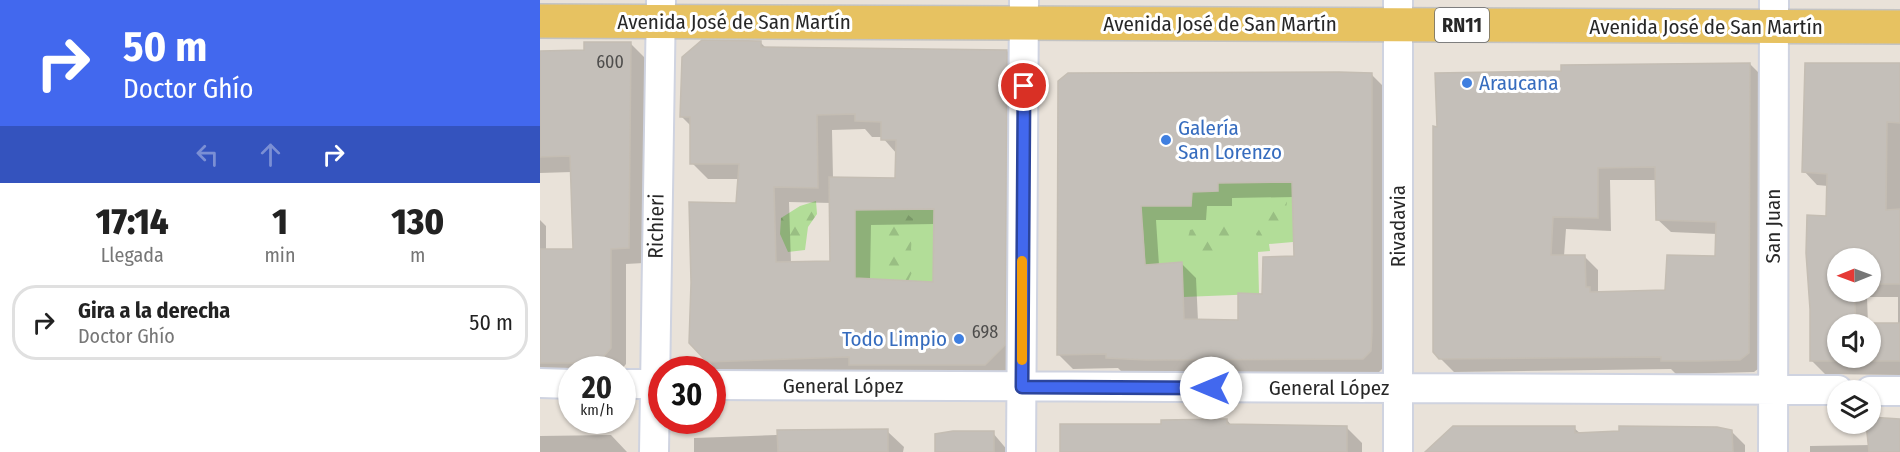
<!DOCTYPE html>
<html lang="es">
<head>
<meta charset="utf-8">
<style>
	body { margin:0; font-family:"Fira Sans Condensed",sans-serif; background:#f6f6f6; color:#222; height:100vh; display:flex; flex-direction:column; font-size:22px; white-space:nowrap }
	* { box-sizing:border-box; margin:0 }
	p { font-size:20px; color:#767676 }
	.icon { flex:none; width:33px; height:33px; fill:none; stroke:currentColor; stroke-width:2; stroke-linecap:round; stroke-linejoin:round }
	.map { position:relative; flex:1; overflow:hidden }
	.sheet { display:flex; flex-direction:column; background:#fff; width:540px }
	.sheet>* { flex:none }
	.banner { background:#4268ee; color:#fff; overflow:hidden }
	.needle { width:39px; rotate:269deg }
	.buttons { position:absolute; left:1287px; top:248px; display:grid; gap:12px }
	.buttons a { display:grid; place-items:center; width:54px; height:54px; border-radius:50%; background:#fff; box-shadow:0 2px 4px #0004; font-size:30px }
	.speed { position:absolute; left:18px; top:356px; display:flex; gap:12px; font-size:30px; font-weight:700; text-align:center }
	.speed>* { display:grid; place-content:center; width:78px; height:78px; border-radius:50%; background:#fff; box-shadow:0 2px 4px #0004; line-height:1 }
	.speed small { font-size:15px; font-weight:400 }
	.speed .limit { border:9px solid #d22; background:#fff; color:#111 }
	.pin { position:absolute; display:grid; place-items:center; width:51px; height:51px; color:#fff; margin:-26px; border:3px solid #fff; border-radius:50%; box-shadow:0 2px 6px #0007 }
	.me { position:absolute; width:66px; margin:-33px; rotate:270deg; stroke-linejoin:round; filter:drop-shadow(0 0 4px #0008) }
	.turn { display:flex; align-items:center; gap:21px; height:126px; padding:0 24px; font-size:27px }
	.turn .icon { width:78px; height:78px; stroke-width:2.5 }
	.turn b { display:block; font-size:42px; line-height:51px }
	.lanes { display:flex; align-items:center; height:57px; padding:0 24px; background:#0003; justify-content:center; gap:30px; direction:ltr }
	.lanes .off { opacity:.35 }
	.eta { display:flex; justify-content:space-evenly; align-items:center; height:102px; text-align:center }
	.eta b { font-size:36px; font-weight:800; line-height:42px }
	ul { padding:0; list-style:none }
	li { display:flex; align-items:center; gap:18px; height:75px; margin:0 12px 9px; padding:0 12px; border:3px solid #e0e0e0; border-radius:24px }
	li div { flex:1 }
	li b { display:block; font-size:22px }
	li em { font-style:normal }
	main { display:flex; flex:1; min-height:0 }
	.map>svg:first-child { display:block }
</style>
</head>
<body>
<main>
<section class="sheet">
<div class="banner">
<div class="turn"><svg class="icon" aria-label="right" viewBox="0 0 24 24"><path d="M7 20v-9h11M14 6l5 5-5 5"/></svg><div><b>50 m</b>Doctor Ghío</div></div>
<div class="lanes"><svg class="icon off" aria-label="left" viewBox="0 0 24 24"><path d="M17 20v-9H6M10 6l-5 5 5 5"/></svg><svg class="icon off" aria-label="ahead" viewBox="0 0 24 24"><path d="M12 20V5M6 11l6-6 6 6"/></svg><svg class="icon" aria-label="right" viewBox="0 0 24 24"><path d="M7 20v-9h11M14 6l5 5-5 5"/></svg></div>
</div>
<div class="eta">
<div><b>17:14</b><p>Llegada</p></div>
<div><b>1</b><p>min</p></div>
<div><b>130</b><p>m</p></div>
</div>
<ul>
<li><svg class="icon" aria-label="right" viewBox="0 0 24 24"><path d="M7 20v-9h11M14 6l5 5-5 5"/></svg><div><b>Gira a la derecha</b><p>Doctor Ghío</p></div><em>50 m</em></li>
</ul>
</section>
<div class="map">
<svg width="1360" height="452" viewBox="0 0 1360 452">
	<defs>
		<pattern id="forest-firs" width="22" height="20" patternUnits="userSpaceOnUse" patternTransform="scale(1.5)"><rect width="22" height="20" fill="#b2dd98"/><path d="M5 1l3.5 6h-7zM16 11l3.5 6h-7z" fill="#99be83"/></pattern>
	</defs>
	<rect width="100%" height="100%" fill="#e9e2d9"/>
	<!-- grass -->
	<path fill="#b2dd98" d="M 696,148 L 699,183 L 763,182 L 753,212 L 753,242 L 729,244 L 730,251 L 718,252 L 719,294 L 643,297 L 606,271 L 603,228 L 579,227 L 579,205 L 652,192 L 677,149 Z
		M 402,208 L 393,234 L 393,286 L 314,280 L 315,210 Z"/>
	<!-- forest -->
	<path fill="url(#forest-firs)" d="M 742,196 L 747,202 L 742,234 L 720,245 L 716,234 L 730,213 L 728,204 Z
		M 276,201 L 277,214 L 268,227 L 265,250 L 248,252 L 240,234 L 241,218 L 260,206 Z
		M 354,214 L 367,214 L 373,219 L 371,249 L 375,266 L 368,281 L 344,276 L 347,233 L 342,225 L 348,216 Z
		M 684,221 L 694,225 L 690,240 L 664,264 L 646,245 L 650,230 Z"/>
	<!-- shadow -->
	<path fill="#0003" fill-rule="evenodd" d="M 220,42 L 226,48 L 467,51 L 482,67 L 480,361 L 461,380 L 184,378 L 168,361 L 198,204 L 199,179 L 168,179 L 152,163 L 151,126 L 141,116 ZM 325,129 L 332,137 L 342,137 L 357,154 L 356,180 L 293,178 L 292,130 ZM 249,202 L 291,203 L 292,263 L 251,263 ZM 395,224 L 395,284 L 330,280 L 331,225 Z
		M 91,44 L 107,60 L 104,263 L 86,264 L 86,364 L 82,369 L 32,369 L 32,378 L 0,378 L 0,220 L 6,226 L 6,250 L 35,250 L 32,172 L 0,173 L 0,53 L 45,52 Z
		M 1210,64 L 1223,77 L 1222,366 L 1214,372 L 1136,374 L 1131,369 L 914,372 L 900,358 L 898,128 L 1022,72 ZM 1070,180 L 1117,180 L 1117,219 L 1131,232 L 1177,234 L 1177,257 L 1127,292 L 1058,293 L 1058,270 L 1044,256 L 1024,256 L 1026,229 L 1071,231 Z
		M 1266,65 L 1360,65 L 1360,375 L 1285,374 L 1272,361 L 1287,217 L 1288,186 L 1277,185 L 1264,171 ZM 1298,258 L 1330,258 L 1330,291 L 1298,291 ZM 1327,297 L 1358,297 L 1358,325 L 1330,357 L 1298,357 L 1298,324 L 1328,324 Z
		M 832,75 L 847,90 L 845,366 L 838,373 L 622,375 L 582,372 L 578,368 L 533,369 L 518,354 L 519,81 ZM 754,197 L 755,258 L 700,321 L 658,321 L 656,278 L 641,263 L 619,265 L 616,220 L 666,220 L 667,206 L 692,206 L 692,198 Z
		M 1330,419 L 1360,419 L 1360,452 L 1270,452 L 1270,446 L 1330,445 L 1328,423 L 1330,423 Z
		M 687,420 L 692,426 L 806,427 L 822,443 L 822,452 L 521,452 L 623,426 Z
		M 1034,428 L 1041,434 L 1191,431 L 1205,445 L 1205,452 L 897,452 Z
		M 347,431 L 364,447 L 363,452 L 154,452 L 154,438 Z
		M 453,433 L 469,452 L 396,452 Z
		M 71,435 L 87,452 L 0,452 L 0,436 Z"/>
	<!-- building -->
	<path fill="#c4bfb9" stroke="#c4bdb3" stroke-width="1.5" fill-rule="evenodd" d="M 162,40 L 221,41 L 221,47 L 467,50 L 465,345 L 445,365 L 309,365 L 309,357 L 167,362 L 149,343 L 151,283 L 149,202 L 196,203 L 199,164 L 150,164 L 150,117 L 140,117 L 142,57 ZM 315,114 L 315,121 L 341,122 L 341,140 L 356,140 L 355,178 L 289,177 L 290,261 L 236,262 L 234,187 L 278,188 L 277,115 ZM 394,209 L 393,282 L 315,278 L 315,210 Z
		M 44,42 L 91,42 L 89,248 L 71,249 L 71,348 L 58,363 L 0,363 L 0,249 L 33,249 L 30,156 L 0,157 L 0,51 L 44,50 Z
		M 1210,63 L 1209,353 L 1200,360 L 1159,361 L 1121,361 L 1121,357 L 899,359 L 893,352 L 893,126 L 897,127 L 895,73 L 1021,71 L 1021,65 ZM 1115,167 L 1116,220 L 1176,222 L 1175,256 L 1127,255 L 1125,290 L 1050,292 L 1050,287 L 1046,287 L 1045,255 L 1011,255 L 1013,217 L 1058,218 L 1058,168 Z
		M 1265,63 L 1360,63 L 1360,123 L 1347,122 L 1346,210 L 1360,209 L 1360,284 L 1330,284 L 1330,258 L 1298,258 L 1298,291 L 1314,291 L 1316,323 L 1360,323 L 1360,361 L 1270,361 L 1270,309 L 1266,253 L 1267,215 L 1286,216 L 1287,174 L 1262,172 ZM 1298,324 L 1330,324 L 1330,357 L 1298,357 Z
		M 799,72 L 832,73 L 832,332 L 831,351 L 823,359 L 606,360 L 566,358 L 566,354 L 517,355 L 518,81 L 528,73 ZM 752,182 L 754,256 L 723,257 L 722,294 L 698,293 L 698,320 L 644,319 L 642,262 L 605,265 L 601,206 L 651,206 L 652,192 L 678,191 L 678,183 Z
		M 1330,417 L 1360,419 L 1360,452 L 1329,452 L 1326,423 L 1330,423 Z
		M 687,419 L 687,424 L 807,426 L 807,452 L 520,452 L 520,424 L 621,424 L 621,420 Z
		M 913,426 L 1035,426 L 1035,433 L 1079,431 L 1079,426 L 1177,427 L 1192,430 L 1193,452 L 885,452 Z
		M 348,429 L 348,452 L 238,452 L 237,430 Z
		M 413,431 L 454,431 L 454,452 L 395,452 L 395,434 Z"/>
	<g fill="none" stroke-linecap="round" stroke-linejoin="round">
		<defs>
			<path id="minor" d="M 0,383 L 32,384
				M 82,384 L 122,384
				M 172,385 L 1298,390
				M 1330,391 L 1360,391
				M 114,452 L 121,0
				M 481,452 L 484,0
				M 858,452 L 858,0
				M 1233,452 L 1234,0"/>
			<path id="major" d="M 0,21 L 1360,27"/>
		</defs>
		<!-- minor casing -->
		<use href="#minor" stroke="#cfd3e0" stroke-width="32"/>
		<!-- major casing -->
		<use href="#major" stroke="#c3c3c3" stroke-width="36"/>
		<!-- minor -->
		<use href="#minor" stroke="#fff" stroke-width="28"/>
		<!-- major -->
		<use href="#major" stroke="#e7c261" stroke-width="33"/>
	</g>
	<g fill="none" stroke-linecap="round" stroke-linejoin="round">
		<defs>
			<path id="route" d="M 484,86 L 482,387 L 671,388"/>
		</defs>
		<!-- route casing -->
		<use href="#route" stroke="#2b449b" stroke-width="15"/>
		<!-- route -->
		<use href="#route" stroke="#4268ee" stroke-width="10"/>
		<!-- slow -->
		<path stroke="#f59e0b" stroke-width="10" d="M 482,360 L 482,261"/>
	</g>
	<!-- markers -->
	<g fill="#3f7fe0" stroke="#fff" stroke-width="2">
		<circle cx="927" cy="83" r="6"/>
		<circle cx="626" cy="140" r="6"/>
		<circle cx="419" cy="339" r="6"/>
	</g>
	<g text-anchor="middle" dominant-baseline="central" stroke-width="6" stroke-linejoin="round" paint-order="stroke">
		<!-- number labels -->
		<g font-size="18" fill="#4e4d4c">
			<text x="70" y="62">600</text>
			<text x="445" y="332">698</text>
		</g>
		<!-- shield labels -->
		<rect fill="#fff" stroke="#686868" stroke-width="1.5" x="895" y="8" width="54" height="34" rx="4.5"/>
		<g font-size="20" font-weight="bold" fill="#272727">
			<text x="922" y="25">RN11</text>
		</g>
		<!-- street labels -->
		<g font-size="21" fill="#272727" stroke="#fff">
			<text x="194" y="22">Avenida José de San Martín</text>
			<text x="680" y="24">Avenida José de San Martín</text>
			<text x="1166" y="27">Avenida José de San Martín</text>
			<text transform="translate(116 226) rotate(-89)">Richieri</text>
			<text transform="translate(858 226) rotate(-90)">Rivadavia</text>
			<text transform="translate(1233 226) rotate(-90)">San Juan</text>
			<text x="303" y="386">General López</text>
			<text x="789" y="388">General López</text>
		</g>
		<!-- shop labels -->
		<g font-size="21" fill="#366cbe" stroke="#fff" text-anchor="start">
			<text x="939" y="83">Araucana</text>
			<text x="638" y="128">Galería<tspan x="638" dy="24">San Lorenzo</tspan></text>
			<text x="407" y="339" text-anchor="end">Todo Limpio</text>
		</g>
	</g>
</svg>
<div class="buttons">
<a><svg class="needle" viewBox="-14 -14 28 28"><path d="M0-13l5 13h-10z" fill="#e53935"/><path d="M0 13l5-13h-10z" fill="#767676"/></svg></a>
<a><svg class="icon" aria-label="sound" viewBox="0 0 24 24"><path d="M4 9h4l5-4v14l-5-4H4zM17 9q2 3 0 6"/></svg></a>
<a><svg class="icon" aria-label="layers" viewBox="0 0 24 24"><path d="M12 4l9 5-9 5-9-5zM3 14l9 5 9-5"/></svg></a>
</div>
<div class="speed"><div>20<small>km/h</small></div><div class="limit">30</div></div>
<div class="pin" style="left:484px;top:86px;background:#d93025"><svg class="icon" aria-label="arrive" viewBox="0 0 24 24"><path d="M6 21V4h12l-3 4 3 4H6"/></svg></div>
<svg class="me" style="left:671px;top:388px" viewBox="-20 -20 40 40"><circle r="19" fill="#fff"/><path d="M0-13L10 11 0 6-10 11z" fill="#4268ee"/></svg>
</div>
</main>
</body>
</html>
